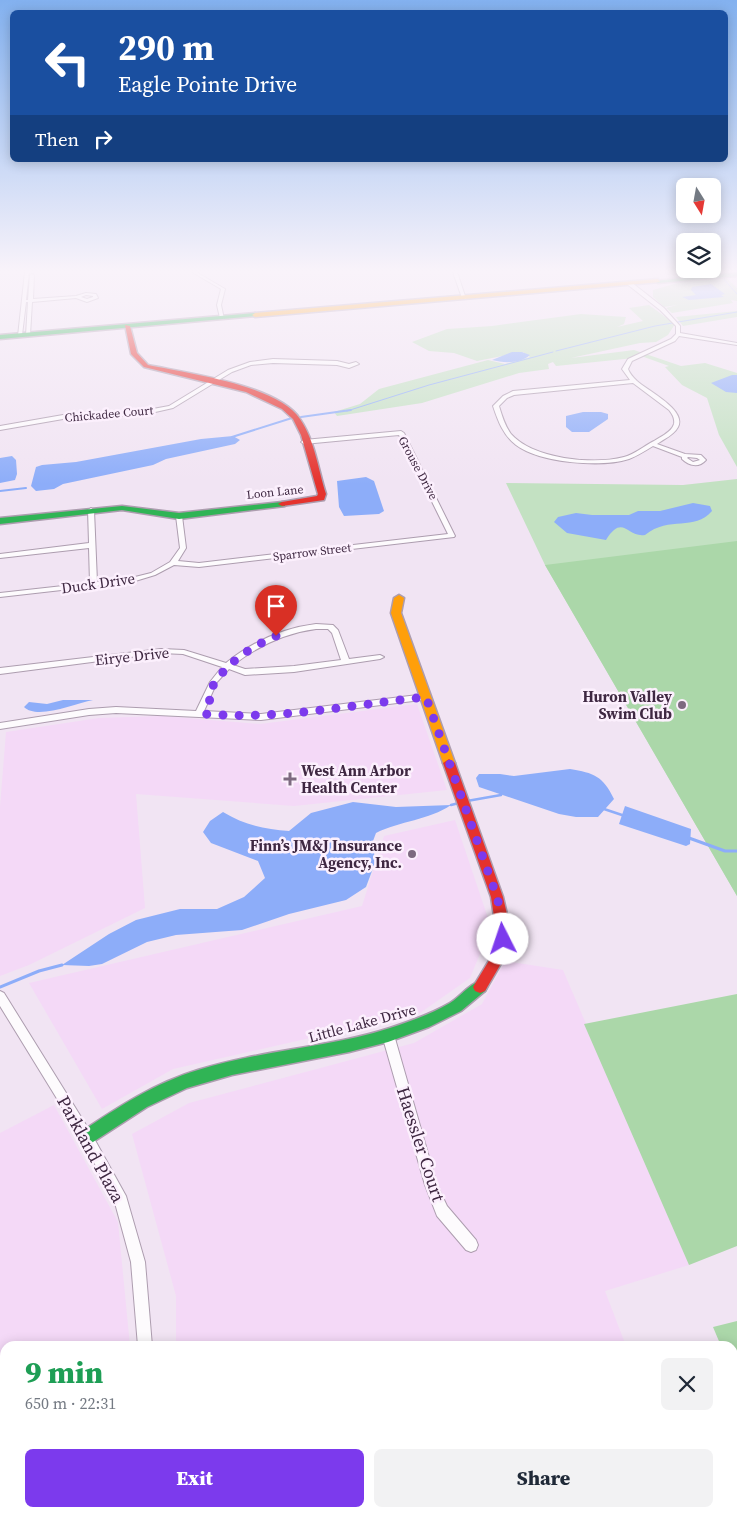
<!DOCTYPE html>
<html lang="en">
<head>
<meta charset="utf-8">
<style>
	body { margin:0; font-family:"Source Serif 4",serif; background:#f2f2f3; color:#1f2937; height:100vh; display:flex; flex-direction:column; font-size:19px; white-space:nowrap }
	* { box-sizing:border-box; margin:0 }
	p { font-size:16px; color:#747a83 }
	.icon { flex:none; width:28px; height:28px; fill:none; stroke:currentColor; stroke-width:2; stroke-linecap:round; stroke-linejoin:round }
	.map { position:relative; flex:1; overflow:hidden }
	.sheet { position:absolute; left:0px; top:1341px; width:738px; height:176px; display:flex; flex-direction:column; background:#fff; border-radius:15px 15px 0 0; box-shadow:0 2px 12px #0003 }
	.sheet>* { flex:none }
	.top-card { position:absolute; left:10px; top:10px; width:718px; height:152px; border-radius:8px; box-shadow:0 2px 12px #0003; background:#1a4fa0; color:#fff; overflow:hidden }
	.needle { width:32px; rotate:169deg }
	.fabs { position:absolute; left:676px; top:178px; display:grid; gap:10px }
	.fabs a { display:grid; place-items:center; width:45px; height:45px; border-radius:8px; background:#fff; box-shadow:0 2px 12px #0003; font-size:25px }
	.pin { position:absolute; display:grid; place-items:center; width:42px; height:42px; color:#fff; margin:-51px -21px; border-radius:50% 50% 50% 0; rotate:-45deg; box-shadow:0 0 5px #0007 }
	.pin .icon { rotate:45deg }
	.me { position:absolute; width:55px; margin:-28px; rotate:356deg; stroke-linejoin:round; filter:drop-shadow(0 0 4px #0008) }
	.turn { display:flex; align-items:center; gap:18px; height:105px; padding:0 25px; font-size:22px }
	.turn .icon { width:65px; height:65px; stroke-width:2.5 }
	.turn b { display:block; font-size:35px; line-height:42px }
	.then { display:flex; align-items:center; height:48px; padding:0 25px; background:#0003; gap:10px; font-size:19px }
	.round { display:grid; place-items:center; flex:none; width:52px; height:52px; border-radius:8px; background:#f2f2f3 }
	.summary { display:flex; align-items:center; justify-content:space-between; height:85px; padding:0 25px }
	h1 { font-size:30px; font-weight:800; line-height:38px; color:#1e9e55 }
	.cta { display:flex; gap:10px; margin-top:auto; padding:10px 25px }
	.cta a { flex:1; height:58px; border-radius:8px; background:#7c3aed; color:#fff; font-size:20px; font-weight:800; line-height:58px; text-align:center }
	.cta a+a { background:#f2f2f3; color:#1f2937 }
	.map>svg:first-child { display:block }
</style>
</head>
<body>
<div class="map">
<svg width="737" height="1517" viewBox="0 0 737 1517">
	<rect width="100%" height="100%" fill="#f1e4f3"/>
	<!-- built -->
	<path fill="#f4d9f7" d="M 417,704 L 447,790 L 294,806 L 136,794 L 145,908 L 29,965 L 0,976 L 0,807 L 6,732 L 99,718 L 162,716 L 260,724 Z
		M 455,820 L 491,927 L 470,978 L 420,1013 L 173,1069 L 102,1109 L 29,983 L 362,906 L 384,836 Z
		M 505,961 L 563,970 L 689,1265 L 605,1291 L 626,1346 L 176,1346 L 176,1296 L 132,1134 L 189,1103 L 414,1043 L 482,1004 Z
		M 54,1105 L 118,1222 L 130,1346 L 5,1346 L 5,1512 L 137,1512 L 137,1517 L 0,1517 L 0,1133 Z
		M 196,1513 L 196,1512 L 540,1513 L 525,1517 L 197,1517 Z"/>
	<!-- green -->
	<path fill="#c3e1c2" d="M 725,276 L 737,288 L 737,301 L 731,300 L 733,303 L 672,313 L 666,308 L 677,305 L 664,307 L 653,297 L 653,290 L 688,280 Z
		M 649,305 L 675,324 L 668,335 L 656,342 L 640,343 L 571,358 L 634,350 L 681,366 L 705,363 L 737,373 L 737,467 L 719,435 L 707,398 L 682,385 L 665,367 L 669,366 L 644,357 L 556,366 L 553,362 L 548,364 L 549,369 L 519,373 L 422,403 L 337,416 L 334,412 L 360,404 L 379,389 L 488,360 L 505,364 L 530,357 L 523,352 L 477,361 L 454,353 L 429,351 L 412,342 L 447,329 L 492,326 L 581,314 L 626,317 L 624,324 L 617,327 L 643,321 L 629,308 Z
		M 737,311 L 737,317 L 683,326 L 676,317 Z
		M 737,479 L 737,896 L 545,565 L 506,483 L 683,485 Z"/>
	<!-- forest -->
	<path fill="#abd7a9" d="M 737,541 L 737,896 L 545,565 Z
		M 737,994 L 737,1246 L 689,1265 L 584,1024 Z
		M 737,1321 L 737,1382 L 733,1372 L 732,1346 L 721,1346 L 713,1327 Z
		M 737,1463 L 737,1517 L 584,1517 L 597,1512 L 732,1512 L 733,1464 Z"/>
	<!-- water -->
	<path fill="#8dadf9" d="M 711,284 L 725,294 L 721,295 L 724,297 L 689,300 L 682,297 L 696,295 L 691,290 L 692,287 Z
		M 512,352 L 522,352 L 530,355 C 521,364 503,363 492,360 Z
		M 732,375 L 737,375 L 737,393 L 726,392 L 711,383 Z
		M 583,412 L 601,412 L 608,414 L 608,419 L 589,432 L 572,432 L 566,427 L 566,416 Z
		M 233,436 L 240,440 L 235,444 L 166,459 L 153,465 L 63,484 L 54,489 L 36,491 L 31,486 L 36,467 L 42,465 L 76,462 L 201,439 Z
		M 12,456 L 16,460 L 17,474 L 15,480 L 0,483 L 0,458 Z
		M 366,477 L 374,481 L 384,511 L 379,514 L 344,516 L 339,507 L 337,481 Z
		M 693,503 L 710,506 L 712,511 C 694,532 670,515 645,535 C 627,538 623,513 606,540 L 567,533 L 554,522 L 558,517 L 576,513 L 592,515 L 629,515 L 638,511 L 660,511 Z
		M 63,700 L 93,700 C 74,704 37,720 24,707 L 29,702 L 47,704 Z
		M 570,769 C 594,773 603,776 614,799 L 598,817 L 576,817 L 559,814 L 479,787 L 476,778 L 479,774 L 500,774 L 514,776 Z
		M 353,802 L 396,807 L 451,805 C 429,820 400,821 376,833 L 373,841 L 375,863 L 366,887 L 346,900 L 289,914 L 242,930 L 176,935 L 147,942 L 102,964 L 89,966 L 62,965 L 109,934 L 136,920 L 180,909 L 217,909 L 244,897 L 265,878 L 258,861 L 211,843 L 203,832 L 210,821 L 223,812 C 244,825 265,829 289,831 L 311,813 Z
		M 625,806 L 691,829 L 690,844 L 686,846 L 619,824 Z"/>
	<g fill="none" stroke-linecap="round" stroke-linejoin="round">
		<!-- stream-far3 -->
		<path stroke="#8dadf9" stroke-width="1" d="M 712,272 L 717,273
			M 722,277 L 737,294
			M 556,351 L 655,326 L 737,312
			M 347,411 L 429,385 L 553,352"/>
		<!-- stream-far2 -->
		<path stroke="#8dadf9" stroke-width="2" d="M 301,417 L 351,410
			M 232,437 L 292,418
			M 0,491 L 26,488"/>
		<!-- stream-far1 -->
		<path stroke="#8dadf9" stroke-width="2.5" d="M 467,801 L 501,795
			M 451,805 L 459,803
			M 604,809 L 625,816"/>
		<!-- stream -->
		<path stroke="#8dadf9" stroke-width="3" d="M 689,838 L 725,851 L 737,851
			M 0,987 L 39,971 L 62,965"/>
		<defs>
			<path id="street" d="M 25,272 L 29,272 L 26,300 L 28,300 L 30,275 L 32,274 L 34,275 L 33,299 L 76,296 L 86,293 L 96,294 L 98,298 L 87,302 L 76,298 L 32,302 L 30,335 L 28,336 L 26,335 L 28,302 L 26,302 L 22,335 L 18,336 ZM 86,295 L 93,296 L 93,297 L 87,299 L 81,297 Z
				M 192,272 L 196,272 L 225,289 L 221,305 L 224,319 L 220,318 L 217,305 L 221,289 Z
				M 453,272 L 457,272 L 466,299 L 462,298 Z
				M 627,282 L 631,282 L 664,308 L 680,326 L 680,333 L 737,343 L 737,345 L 679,336 L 675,341 L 632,361 L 628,369 C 630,374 633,377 637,381 C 648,391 687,410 678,427 C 674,435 664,439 657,444 L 685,454 L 701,455 L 706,460 C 699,468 689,466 682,459 L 682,457 L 653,446 C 645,451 637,456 629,459 C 601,468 540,463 516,445 C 503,435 498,421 493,406 L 503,396 L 513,391 L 630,380 L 622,369 L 628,359 L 671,339 L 676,334 L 676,326 L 660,310 L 627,284 ZM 633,383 L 669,410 C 672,414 675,418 674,424 C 672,432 660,437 654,441 C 644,446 635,454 624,457 C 593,465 533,459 511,434 C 505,426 502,416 499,406 L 507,398 L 514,395 ZM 688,457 L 697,458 L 700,460 L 693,462 L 687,458 Z
				M 273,359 L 337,361 L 349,364 L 356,362 L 359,364 L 349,368 L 337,365 L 273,363 L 251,365 L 232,372 L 173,408 L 142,415 L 63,419 L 0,430 L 0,426 L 63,415 L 142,411 L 169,406 L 228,370 L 250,362 Z
				M 401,431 L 404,433 L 455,536 L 454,537 L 199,567 L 174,565 L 155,575 L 132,582 L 0,597 L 0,593 L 90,583 L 89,548 L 0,558 L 0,554 L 89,543 L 88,510 L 91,508 L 94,510 L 97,582 L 131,578 L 151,573 L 170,562 L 180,548 L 176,516 L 179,514 L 182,516 L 186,548 L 178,561 L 199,563 L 448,534 L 399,435 L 304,444 L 301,442 L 304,440 Z
				M 316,624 L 333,625 L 338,630 L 349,659 L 380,655 L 384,657 L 380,659 L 294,672 L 245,675 L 229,669 L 217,682 L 204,711 L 261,714 L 426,694 L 430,697 L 429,699 L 261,720 L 116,713 L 89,715 L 0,729 L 0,723 L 89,709 L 116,707 L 196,711 L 210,682 L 222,667 L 183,654 L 161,653 L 0,674 L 0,668 L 161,649 L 184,650 L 226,663 C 252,642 283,628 316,624 ZM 316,629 L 328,629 L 332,633 L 341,660 L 294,666 L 245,669 L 233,665 C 258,646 285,633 316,629 Z
				M 0,991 L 4,993 L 91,1133 L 126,1196 L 145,1262 L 152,1346 L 138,1346 L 131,1262 L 115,1203 L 83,1141 L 0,1006 Z
				M 388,1030 L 392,1031 L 394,1035 L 437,1185 L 447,1206 L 476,1240 L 478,1245 L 476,1250 L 471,1252 L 466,1250 L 437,1216 L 425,1185 L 382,1035 L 384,1031 Z
				M 737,1466 L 737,1482 L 732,1483 L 732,1468 Z
				M 147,1512 L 163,1512 L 163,1517 L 147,1517 Z
				M 545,1512 L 576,1512 L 574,1517 L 543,1517 Z"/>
			<path id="fast" d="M 737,272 L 737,276 L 658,283 L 655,281 Z
				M 255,313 L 258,315 L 257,316 L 0,339 L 0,335 Z
				M 282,502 L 285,502 L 285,506 L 179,519 L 122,510 L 0,524 L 0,518 L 122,506 L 179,513 Z
				M 480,981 L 485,983 L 487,987 L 485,991 L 461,1011 L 429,1027 L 388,1042 L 349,1052 L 232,1075 L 187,1088 L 147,1107 L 93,1142 L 87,1145 L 81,1142 L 79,1137 L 81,1132 C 118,1107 155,1083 198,1070 C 261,1050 328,1048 390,1028 C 411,1021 431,1014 450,1003 C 460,997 468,985 480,981 Z"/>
			<path id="slow" d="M 658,279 L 660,282 L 255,317 L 252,315 L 255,313 Z
				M 399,595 L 404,598 L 401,613 L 455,763 L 453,766 L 449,767 L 443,763 L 391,613 L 394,598 Z"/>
			<path id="jam" d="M 125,325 L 130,326 L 137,353 L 148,365 C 186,373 278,385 300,419 C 315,441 318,469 326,494 L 324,500 L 282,506 L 278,504 L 282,502 L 317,496 L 318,494 L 301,435 L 293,419 L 282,409 L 246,392 L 144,367 L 131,354 Z
				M 449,759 L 455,763 L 503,897 L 509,923 L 510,938 L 506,955 L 485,991 L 480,993 L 475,991 L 473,987 L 493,954 L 496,938 L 495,923 L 491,897 L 443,763 Z"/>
		</defs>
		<!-- street casing -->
		<use href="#street" stroke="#ad9daf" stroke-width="2"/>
		<!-- fast casing -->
		<use href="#fast" stroke="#ad9daf" stroke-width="3"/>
		<!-- slow casing -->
		<use href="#slow" stroke="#ad9daf" stroke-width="3"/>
		<!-- jam casing -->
		<use href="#jam" stroke="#ad9daf" stroke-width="3"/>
		<!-- street -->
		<use href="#street" fill="#fdfbfd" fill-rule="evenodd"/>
		<!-- fast -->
		<use href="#fast" fill="#30b455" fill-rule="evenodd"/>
		<!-- slow -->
		<use href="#slow" fill="#ff9f0a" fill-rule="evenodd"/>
		<!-- jam -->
		<use href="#jam" fill="#e5322d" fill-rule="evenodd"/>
	</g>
	<!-- sky -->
	<linearGradient id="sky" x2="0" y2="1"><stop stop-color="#83b1ef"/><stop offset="0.56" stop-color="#f9f3fa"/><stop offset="1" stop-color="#f9f3fa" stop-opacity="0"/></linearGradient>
	<rect width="737" height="484" fill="url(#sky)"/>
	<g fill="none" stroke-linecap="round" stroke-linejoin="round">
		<!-- route -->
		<path stroke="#7c3aed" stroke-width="9" stroke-dasharray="0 16.2" d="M 276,636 C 249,648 224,664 210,691 L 211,696 L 205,714 C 281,720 350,705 426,697 L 497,897 L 502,918 L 503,939"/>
	</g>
	<!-- markers -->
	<g fill="#7d6a80" stroke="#fcf0fd" stroke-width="2">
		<circle cx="682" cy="705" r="5"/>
		<path d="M287.5 771.5h5v5h5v5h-5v5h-5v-5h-5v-5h5z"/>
		<circle cx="412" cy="854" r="5"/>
	</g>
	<g text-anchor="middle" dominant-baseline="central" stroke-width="5" stroke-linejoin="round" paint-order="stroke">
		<!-- far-street labels -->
		<g font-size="12" fill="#3f2842" stroke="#fcf0fd">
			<text transform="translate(109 414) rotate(-5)">Chickadee Court</text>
			<text transform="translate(418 468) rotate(62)">Grouse Drive</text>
			<text transform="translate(275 492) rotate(-6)">Loon Lane</text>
			<text transform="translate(312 552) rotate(-7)">Sparrow Street</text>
		</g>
		<!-- street labels -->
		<g font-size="15" fill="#3f2842" stroke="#fcf0fd">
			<text transform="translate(98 583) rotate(-8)">Duck Drive</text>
			<text transform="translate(132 656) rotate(-6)">Eirye Drive</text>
			<text transform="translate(362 1023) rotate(-15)">Little Lake Drive</text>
		</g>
		<!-- poi labels -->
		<g font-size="15" font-weight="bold" fill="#3f2842" stroke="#fcf0fd" text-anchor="end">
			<text x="672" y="696">Huron Valley<tspan x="672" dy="17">Swim Club</tspan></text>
			<text x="301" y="770" text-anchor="start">West Ann Arbor<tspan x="301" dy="17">Health Center</tspan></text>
			<text x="402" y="845">Finn’s JM&amp;J Insurance<tspan x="402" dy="17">Agency, Inc.</tspan></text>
		</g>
		<!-- near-street labels -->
		<g font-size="18" fill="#3f2842" stroke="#fcf0fd">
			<text transform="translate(421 1144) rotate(72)">Haessler Court</text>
			<text transform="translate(91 1149) rotate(61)">Parkland Plaza</text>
		</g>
	</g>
</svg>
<div class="fabs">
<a><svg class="needle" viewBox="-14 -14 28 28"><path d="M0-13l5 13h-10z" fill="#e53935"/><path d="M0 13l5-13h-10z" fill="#747a83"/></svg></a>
<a><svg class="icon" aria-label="layers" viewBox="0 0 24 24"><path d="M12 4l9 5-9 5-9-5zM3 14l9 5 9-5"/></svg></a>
</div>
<div class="pin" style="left:276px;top:636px;background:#d93025"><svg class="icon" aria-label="arrive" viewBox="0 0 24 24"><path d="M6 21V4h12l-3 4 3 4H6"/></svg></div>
<svg class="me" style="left:503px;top:939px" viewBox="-20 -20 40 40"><circle r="19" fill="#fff"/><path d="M0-13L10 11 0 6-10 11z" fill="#7c3aed"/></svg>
<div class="top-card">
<div class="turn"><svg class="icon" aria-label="left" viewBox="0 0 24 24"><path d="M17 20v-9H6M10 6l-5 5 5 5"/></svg><div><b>290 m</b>Eagle Pointe Drive</div></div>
<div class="then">Then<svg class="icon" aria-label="right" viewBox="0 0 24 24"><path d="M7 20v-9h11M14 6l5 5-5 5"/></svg></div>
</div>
<section class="sheet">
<div class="summary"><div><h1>9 min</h1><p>650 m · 22:31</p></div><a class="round"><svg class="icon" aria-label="close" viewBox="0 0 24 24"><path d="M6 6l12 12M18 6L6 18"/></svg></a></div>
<div class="cta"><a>Exit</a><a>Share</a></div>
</section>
</div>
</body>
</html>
